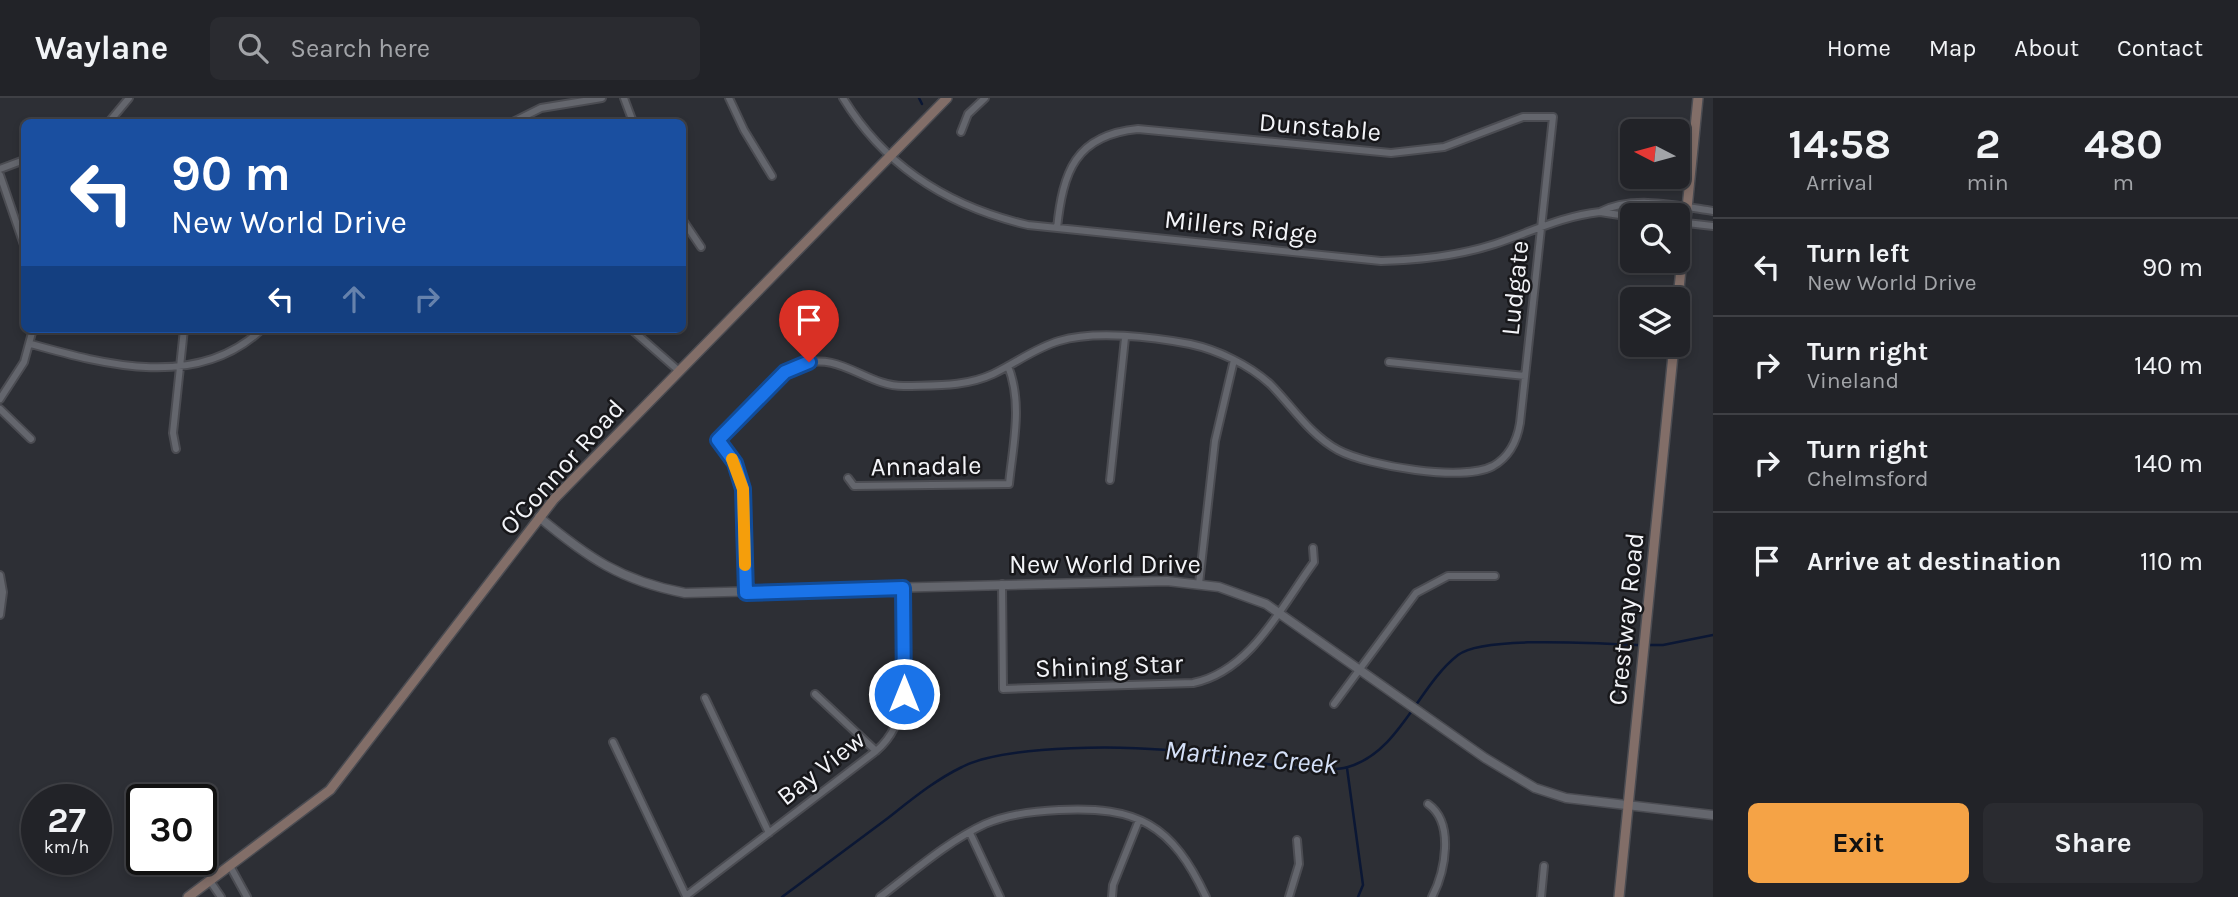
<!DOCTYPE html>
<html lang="en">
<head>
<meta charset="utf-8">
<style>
	body { margin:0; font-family:Karla,sans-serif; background:#2a2b30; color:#f1f3f6; height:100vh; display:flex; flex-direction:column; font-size:26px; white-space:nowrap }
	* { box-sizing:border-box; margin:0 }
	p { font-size:23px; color:#a2a4a8 }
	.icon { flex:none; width:38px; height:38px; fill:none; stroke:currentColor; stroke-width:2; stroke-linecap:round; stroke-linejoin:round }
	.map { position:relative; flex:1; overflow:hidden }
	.details { display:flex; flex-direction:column; background:#222328; width:525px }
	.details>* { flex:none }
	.top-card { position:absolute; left:21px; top:21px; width:665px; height:214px; border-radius:10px; box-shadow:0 4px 10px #0003,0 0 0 2px #3f4045; background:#1a4fa0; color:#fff; overflow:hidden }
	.needle { width:46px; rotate:276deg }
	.controls { position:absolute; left:1620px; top:21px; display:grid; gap:14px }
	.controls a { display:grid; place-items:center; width:70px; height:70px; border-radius:10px; background:#222328; box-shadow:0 4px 10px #0003,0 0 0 2px #3f4045; font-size:35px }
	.speed { position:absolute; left:21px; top:686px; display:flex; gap:14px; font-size:35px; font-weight:700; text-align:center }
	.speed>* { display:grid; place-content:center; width:91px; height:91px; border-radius:50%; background:#222328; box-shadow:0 4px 10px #0003,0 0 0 2px #3f4045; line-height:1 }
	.speed small { font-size:18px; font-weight:400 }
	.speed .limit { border:4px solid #111; border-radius:10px; background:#fff; color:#111 }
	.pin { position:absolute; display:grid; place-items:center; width:60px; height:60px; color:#fff; margin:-72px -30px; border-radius:50% 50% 50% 0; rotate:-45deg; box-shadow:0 0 7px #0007 }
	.pin .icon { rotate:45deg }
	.me { position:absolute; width:77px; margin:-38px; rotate:0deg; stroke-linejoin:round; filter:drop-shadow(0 0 5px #0008) }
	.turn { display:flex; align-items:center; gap:24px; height:147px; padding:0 35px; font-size:32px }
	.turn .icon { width:91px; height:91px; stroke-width:2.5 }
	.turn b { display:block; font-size:49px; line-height:60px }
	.lanes { display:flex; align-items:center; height:66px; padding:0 35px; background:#0003; justify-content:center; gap:35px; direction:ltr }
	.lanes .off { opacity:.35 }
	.eta { display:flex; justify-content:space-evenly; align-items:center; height:119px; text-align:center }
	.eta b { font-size:42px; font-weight:700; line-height:49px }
	.button { display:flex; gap:14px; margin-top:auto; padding:14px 35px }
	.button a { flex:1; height:80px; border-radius:10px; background:#f5a346; color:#111; font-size:28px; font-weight:700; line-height:80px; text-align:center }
	.button a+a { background:#2a2b30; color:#f1f3f6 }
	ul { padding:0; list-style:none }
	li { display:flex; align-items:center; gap:21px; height:98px; padding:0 35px; border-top:2px solid #3f4045 }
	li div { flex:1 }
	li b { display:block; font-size:26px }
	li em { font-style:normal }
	header { display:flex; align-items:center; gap:42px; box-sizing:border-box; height:98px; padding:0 35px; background:#222328; border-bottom:2px solid #3f4045 }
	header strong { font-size:33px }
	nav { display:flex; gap:38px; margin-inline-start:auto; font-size:24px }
	.search { width:490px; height:63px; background:#2a2b30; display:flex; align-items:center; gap:18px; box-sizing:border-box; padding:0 24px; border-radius:10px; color:#a2a4a8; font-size:26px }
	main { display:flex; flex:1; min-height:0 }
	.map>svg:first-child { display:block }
</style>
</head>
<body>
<header>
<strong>Waylane</strong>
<div class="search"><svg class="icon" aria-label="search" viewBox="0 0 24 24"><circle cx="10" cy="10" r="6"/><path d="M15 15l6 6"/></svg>Search here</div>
<nav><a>Home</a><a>Map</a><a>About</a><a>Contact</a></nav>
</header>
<main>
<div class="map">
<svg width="1713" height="799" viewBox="0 0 1713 799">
	<rect width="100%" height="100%" fill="#2d2f35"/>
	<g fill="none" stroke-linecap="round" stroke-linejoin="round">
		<!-- stream -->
		<path stroke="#0b1734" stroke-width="2.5" d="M 919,0 L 922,6
			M 1647,547 L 1663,547 L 1713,537
			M 1347,670 L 1363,787 L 1358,799
			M 782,799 C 817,773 853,746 888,720 C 911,702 935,682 962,669 C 1005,646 1136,647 1186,654 C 1222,658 1319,678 1348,669 C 1400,654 1418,588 1458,557 C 1484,537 1603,546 1640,547"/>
		<defs>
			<path id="minor" d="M 624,0 L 633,24
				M 729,0 L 744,32 L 772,78
				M 843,0 C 885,69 950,109 1028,127 L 1381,163 C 1420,162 1458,158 1495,146 C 1531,134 1562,118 1600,114
				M 109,24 L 129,0
				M 513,24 L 541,10 L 602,0
				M 961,34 L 968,16 L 985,0
				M 0,71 L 24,62
				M 0,77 L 24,147
				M 1649,117 L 1650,106
				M 1633,119 L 1600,114 C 1632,97 1679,108 1713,113
				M 682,121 L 701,149
				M 1678,124 L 1713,128
				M 631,231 L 679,273
				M 31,246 C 106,267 198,292 262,231
				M 1389,264 L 1525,278
				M 0,301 L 24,264 L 33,231
				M 0,311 L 31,341
				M 176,351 L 173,335 L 184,231
				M 848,380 L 854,388 L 1009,386 C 1013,346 1023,306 1008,268
				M 1110,382 L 1125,240
				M 0,477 L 3,494 L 0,517
				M 1002,486 L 1003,591 L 1193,585 C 1251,573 1281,509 1314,464 L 1313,450
				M 1199,486 L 1215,343 L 1234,262
				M 746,495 C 745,441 754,386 718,342 C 743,319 766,279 799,267 C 840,252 866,289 905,288 C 935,287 965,289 993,276 C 1016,265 1035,250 1059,243 C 1095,232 1153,239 1190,246 C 1218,252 1249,267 1270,286 C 1293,309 1309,336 1338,352 C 1368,368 1463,384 1493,368 C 1509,359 1517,343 1520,325 L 1553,19 L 1523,19 L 1444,49 L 1391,55 L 1138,31 C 1075,37 1063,74 1057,130
				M 815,596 L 876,653
				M 705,600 L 769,735
				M 1334,606 L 1416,495 L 1448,478 L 1495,478
				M 613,644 L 686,798 L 876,653 C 919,618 904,541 903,490
				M 1428,706 C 1455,725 1445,774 1432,799
				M 970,735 L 1000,799
				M 230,768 L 247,799
				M 210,783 L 221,799
				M 880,799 C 913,774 948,743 985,726 C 1009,716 1033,713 1059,712 C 1137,708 1172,726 1206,799
				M 1112,799 L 1113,787 L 1139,722
				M 1289,799 L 1299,766 L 1297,742
				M 1541,799 L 1544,768"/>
			<path id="tertiary" d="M 539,419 C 587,459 621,483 685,495 L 1167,483 L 1219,489 L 1266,506 L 1485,660 L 1535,690 L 1566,700 L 1713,717"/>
			<path id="secondary" d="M 1678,201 L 1698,0
				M 188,799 L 330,692 L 554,401 L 947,0
				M 1619,799 L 1674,247"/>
		</defs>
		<!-- minor casing -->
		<use href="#minor" stroke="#4b4c52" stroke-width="10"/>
		<!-- tertiary casing -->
		<use href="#tertiary" stroke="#4b4c52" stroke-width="11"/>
		<!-- secondary casing -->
		<use href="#secondary" stroke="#4b4c52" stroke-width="12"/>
		<!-- minor -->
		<use href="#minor" stroke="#64666d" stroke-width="6"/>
		<!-- tertiary -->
		<use href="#tertiary" stroke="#64666d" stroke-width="8"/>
		<!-- secondary -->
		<use href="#secondary" stroke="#826e68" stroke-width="9"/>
	</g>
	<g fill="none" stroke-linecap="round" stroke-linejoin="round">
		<defs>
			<path id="route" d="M 809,264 L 785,274 L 718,342 L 735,365 L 743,391 L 746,495 L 903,490 L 904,596"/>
		</defs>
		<!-- route casing -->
		<use href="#route" stroke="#114b97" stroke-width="18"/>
		<!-- route -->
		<use href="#route" stroke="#1a73e8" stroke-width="12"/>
		<!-- slow -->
		<path stroke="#f59e0b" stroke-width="12" d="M 732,361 L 743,391 L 745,467"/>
	</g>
	<g text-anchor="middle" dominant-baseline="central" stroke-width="5" stroke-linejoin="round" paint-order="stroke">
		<!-- street labels -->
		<g font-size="26" fill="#f3f4f8" stroke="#17171a">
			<text transform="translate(1320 29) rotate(5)">Dunstable</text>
			<text transform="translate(1241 129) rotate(6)">Millers Ridge</text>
			<text transform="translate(1515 190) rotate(-84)">Ludgate</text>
			<text transform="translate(926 368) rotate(-1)">Annadale</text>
			<text transform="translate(562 369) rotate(-48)">O'Connor Road</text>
			<text x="1105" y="466">New World Drive</text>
			<text transform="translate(1626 521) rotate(-84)">Crestway Road</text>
			<text transform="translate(1109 568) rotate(-2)">Shining Star</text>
			<text transform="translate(821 670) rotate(-38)">Bay View</text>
		</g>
		<!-- water labels -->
		<g font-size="28" font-style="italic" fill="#d5e1f9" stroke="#17171a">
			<text transform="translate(1251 659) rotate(5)">Martinez Creek</text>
		</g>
	</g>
</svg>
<div class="controls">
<a><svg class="needle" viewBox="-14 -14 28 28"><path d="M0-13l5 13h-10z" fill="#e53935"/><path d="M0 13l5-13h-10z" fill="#a2a4a8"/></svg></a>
<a><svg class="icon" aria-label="search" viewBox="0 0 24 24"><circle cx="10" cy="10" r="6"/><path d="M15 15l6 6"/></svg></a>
<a><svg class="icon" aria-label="layers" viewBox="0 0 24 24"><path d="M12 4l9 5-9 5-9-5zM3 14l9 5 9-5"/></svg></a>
</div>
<div class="speed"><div>27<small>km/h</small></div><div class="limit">30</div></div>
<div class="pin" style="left:809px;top:264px;background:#d93025"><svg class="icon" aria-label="arrive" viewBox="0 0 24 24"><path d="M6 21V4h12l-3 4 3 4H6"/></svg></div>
<svg class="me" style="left:904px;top:596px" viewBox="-20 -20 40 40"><circle r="17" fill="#1a73e8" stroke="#fff" stroke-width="3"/><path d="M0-11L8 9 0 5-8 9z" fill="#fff"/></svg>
<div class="top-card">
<div class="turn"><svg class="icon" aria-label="left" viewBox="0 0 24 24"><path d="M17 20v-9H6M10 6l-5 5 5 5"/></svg><div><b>90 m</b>New World Drive</div></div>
<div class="lanes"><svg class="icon" aria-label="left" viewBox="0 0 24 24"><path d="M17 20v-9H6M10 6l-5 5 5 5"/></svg><svg class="icon off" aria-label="ahead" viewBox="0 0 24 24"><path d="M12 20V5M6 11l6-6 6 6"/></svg><svg class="icon off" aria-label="right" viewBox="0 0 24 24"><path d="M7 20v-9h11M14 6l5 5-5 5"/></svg></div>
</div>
</div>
<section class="details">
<div class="eta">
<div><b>14:58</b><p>Arrival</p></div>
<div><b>2</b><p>min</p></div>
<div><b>480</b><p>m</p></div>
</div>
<ul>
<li><svg class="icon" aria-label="left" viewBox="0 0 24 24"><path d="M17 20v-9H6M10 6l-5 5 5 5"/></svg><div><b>Turn left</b><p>New World Drive</p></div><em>90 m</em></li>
<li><svg class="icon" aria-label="right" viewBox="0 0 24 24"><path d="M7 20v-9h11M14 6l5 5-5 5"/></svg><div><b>Turn right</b><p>Vineland</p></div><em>140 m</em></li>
<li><svg class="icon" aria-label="right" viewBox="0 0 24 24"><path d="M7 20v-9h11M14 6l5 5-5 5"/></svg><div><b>Turn right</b><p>Chelmsford</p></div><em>140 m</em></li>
<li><svg class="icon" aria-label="arrive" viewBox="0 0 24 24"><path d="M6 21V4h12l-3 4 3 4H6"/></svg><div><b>Arrive at destination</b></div><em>110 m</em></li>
</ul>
<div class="button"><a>Exit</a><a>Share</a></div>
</section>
</main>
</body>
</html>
